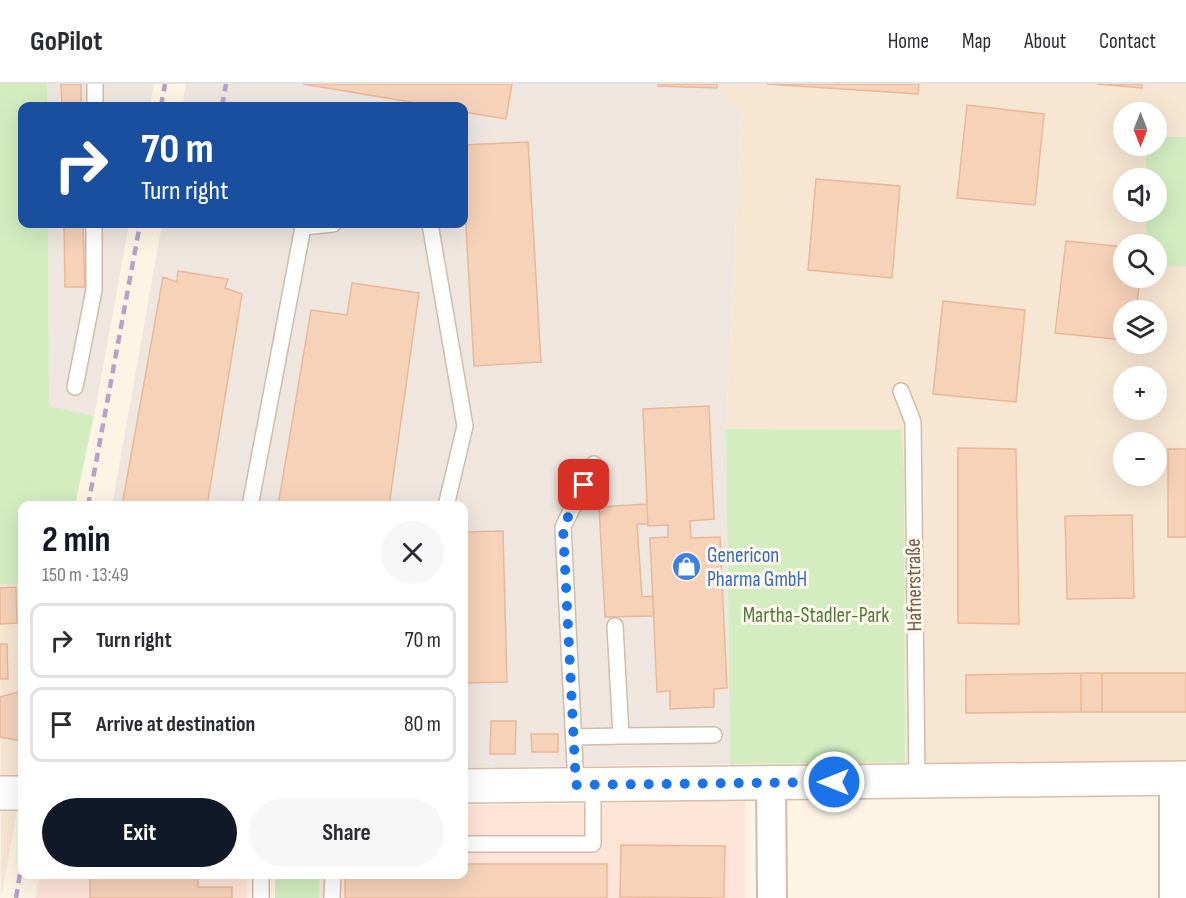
<!DOCTYPE html>
<html lang="en">
<head>
<meta charset="utf-8">
<style>
	body { margin:0; font-family:"Sofia Sans Condensed",sans-serif; background:#f7f7f7; color:#2b2b33; height:100vh; display:flex; flex-direction:column; font-size:22px; white-space:nowrap }
	* { box-sizing:border-box; margin:0 }
	p { font-size:20px; color:#7c7c81 }
	.icon { flex:none; width:33px; height:33px; fill:none; stroke:currentColor; stroke-width:2; stroke-linecap:round; stroke-linejoin:round }
	.map { position:relative; flex:1; overflow:hidden }
	.drawer { position:absolute; left:18px; top:417px; width:450px; height:378px; display:flex; flex-direction:column; background:#fff; border-radius:12px; box-shadow:0 6px 24px #0002 }
	.drawer>* { flex:none }
	.guide { position:absolute; left:18px; top:18px; width:450px; height:126px; border-radius:12px; box-shadow:0 6px 24px #0002; background:#1a4fa0; color:#fff; overflow:hidden }
	.needle { width:39px; rotate:180deg }
	.controls { position:absolute; left:1113px; top:18px; display:grid; gap:12px }
	.controls a { display:grid; place-items:center; width:54px; height:54px; border-radius:50%; background:#fff; box-shadow:0 6px 24px #0002; font-size:30px }
	.pin { position:absolute; display:grid; place-items:center; width:51px; height:51px; color:#fff; margin:-26px; border-radius:12px; box-shadow:0 3px 9px #0006 }
	.me { position:absolute; width:66px; margin:-33px; rotate:270deg; stroke-linejoin:round; filter:drop-shadow(0 0 4px #0008) }
	.turn { display:flex; align-items:center; gap:21px; height:126px; padding:0 24px; font-size:27px }
	.turn .icon { width:78px; height:78px; stroke-width:2.5 }
	.turn b { display:block; font-size:42px; line-height:51px }
	.round { display:grid; place-items:center; flex:none; width:63px; height:63px; border-radius:32px; background:#f7f7f7 }
	.headline { display:flex; align-items:center; justify-content:space-between; height:102px; padding:0 24px }
	h1 { font-size:36px; font-weight:700; line-height:45px; color:#111827 }
	.action { display:flex; gap:12px; margin-top:auto; padding:12px 24px }
	.action a { flex:1; height:69px; border-radius:36px; background:#111827; color:#fff; font-size:24px; font-weight:700; line-height:69px; text-align:center }
	.action a+a { background:#f7f7f7; color:#2b2b33 }
	ul { padding:0; list-style:none }
	li { display:flex; align-items:center; gap:18px; height:75px; margin:0 12px 9px; padding:0 12px; border:3px solid #e1e1e2; border-radius:12px }
	li div { flex:1 }
	li b { display:block; font-size:22px }
	li em { font-style:normal }
	header { display:flex; align-items:center; gap:36px; box-sizing:border-box; height:84px; padding:0 30px; background:#fff; border-bottom:2px solid #e1e1e2 }
	header strong { font-size:28px }
	nav { display:flex; gap:33px; margin-inline-start:auto; font-size:21px }
	.map>svg:first-child { display:block }
</style>
</head>
<body>
<header>
<strong>GoPilot</strong>
<nav><a>Home</a><a>Map</a><a>About</a><a>Contact</a></nav>
</header>
<div class="map">
<svg width="1186" height="814" viewBox="0 0 1186 814">
	<rect width="100%" height="100%" fill="#fef4e4"/>
	<!-- residential -->
	<path fill="#f7e6d2" fill-rule="evenodd" d="M 717,0 L 1186,0 L 1186,53 L 1157,53 L 1156,28 L 1124,28 L 1124,62 L 1147,62 L 1145,94 L 1124,94 L 1124,128 L 1145,128 L 1147,154 L 1152,160 L 1124,160 L 1124,194 L 1156,194 L 1157,166 L 1169,182 L 1186,182 L 1186,814 L 1160,814 L 1159,711 L 745,714 L 730,680 L 905,678 L 904,384 L 900,346 L 726,345 L 741,30 L 717,4 ZM 1124,226 L 1156,226 L 1156,260 L 1124,260 ZM 1124,292 L 1156,292 L 1156,326 L 1124,326 ZM 1124,358 L 1156,358 L 1156,392 L 1124,392 Z
		M 0,500 L 22,501 L 22,701 L 1,814 Z"/>
	<!-- commercial -->
	<path fill="#ffe4d8" d="M 745,714 L 745,814 L 319,814 L 319,791 L 464,790 L 464,721 L 592,720 Z
		M 40,791 L 247,791 L 247,814 L 35,814 Z"/>
	<!-- industrial -->
	<path fill="#eee6df" d="M 47,0 L 154,0 L 150,22 L 47,22 Z
		M 186,0 L 717,0 L 717,4 L 741,30 L 726,345 L 730,680 L 464,684 L 464,422 L 112,422 L 162,140 L 464,140 L 464,22 L 182,22 Z
		M 48,140 L 129,140 L 94,332 L 49,322 Z"/>
	<!-- green -->
	<path fill="#d3edc1" d="M 0,0 L 47,0 L 47,22 L 22,22 L 22,140 L 48,140 L 49,322 L 94,332 L 75,421 L 22,422 L 22,501 L 0,500 Z
		M 1157,53 L 1186,53 L 1186,182 L 1169,182 L 1157,166 L 1156,160 L 1152,160 L 1147,155 L 1145,128 L 1156,128 L 1156,94 L 1145,94 L 1147,62 L 1156,62 Z
		M 726,345 L 901,346 L 904,384 L 905,678 L 730,680 Z
		M 275,791 L 319,791 L 319,814 L 275,814 Z"/>
	<!-- building -->
	<path fill="#f6d2b9" stroke="#eab898" stroke-width="1.5" d="M 61,0 L 81,0 L 81,22 L 62,22 Z
		M 303,0 L 512,0 L 506,35 L 464,28 L 464,22 L 434,22 Z
		M 658,0 L 717,0 L 717,4 L 658,2 Z
		M 767,0 L 919,0 L 918,10 Z
		M 1097,0 L 1142,0 L 1142,4 Z
		M 967,21 L 1044,30 L 1035,121 L 957,114 Z
		M 528,58 L 541,278 L 474,282 L 464,107 L 464,61 Z
		M 816,95 L 900,102 L 892,194 L 808,186 Z
		M 64,140 L 83,140 L 85,203 L 65,203 Z
		M 1066,157 L 1124,163 L 1124,194 L 1140,194 L 1136,226 L 1124,226 L 1124,256 L 1055,249 Z
		M 178,187 L 228,195 L 225,204 L 242,210 L 207,422 L 122,422 L 163,193 L 177,198 Z
		M 352,199 L 419,209 L 389,422 L 278,422 L 311,226 L 347,231 Z
		M 943,217 L 1025,226 L 1016,318 L 933,310 Z
		M 709,322 L 714,435 L 690,437 L 691,454 L 720,453 L 727,604 L 714,605 L 714,623 L 670,625 L 670,607 L 657,608 L 650,454 L 668,453 L 668,441 L 648,442 L 643,325 Z
		M 958,364 L 1016,365 L 1019,540 L 958,539 Z
		M 1168,365 L 1186,365 L 1186,453 L 1168,453 Z
		M 647,420 L 648,440 L 637,440 L 642,513 L 653,512 L 654,532 L 605,533 L 599,423 Z
		M 1132,431 L 1134,514 L 1067,515 L 1065,432 Z
		M 503,447 L 507,598 L 464,599 L 464,448 Z
		M 16,503 L 17,539 L 0,540 L 0,504 Z
		M 0,560 L 7,560 L 8,595 L 0,595 Z
		M 1081,589 L 1081,628 L 966,629 L 966,591 Z
		M 1081,589 L 1102,589 L 1102,628 L 1081,628 Z
		M 1102,589 L 1186,589 L 1186,628 L 1102,628 Z
		M 22,607 L 22,657 L 0,653 L 0,613 Z
		M 491,637 L 516,637 L 515,670 L 490,670 Z
		M 531,650 L 558,650 L 558,668 L 532,668 Z
		M 621,761 L 725,762 L 724,814 L 620,813 Z
		M 464,780 L 607,780 L 607,814 L 345,814 L 345,790 L 464,790 Z
		M 90,790 L 198,790 L 198,803 L 232,803 L 232,814 L 90,814 Z"/>
	<g fill="none" stroke-linecap="round" stroke-linejoin="round">
		<defs>
			<path id="lane" d="M 95,22 L 95,0
				M 430,140 L 465,342 L 446,422
				M 75,303 L 94,206 L 94,140
				M 901,307 L 913,338 L 917,697
				M 250,422 L 303,143 L 333,140
				M 621,652 L 714,651
				M 574,653 L 621,652 L 615,542
				M 576,701 L 563,443 L 594,380
				M 464,760 L 593,760 L 593,701
				M 261,790 L 261,814
				M 332,814 L 333,790"/>
			<path id="street" d="M 771,699 L 772,814
				M 1174,814 L 1174,694"/>
			<path id="secondary" d="M 464,702 L 1186,694
				M 0,709 L 22,709"/>
		</defs>
		<!-- lane casing -->
		<use href="#lane" stroke="#d1bba9" stroke-width="18"/>
		<!-- street casing -->
		<use href="#street" stroke="#d1bba9" stroke-width="32"/>
		<!-- secondary casing -->
		<use href="#secondary" stroke="#d7bea9" stroke-width="36"/>
		<!-- lane -->
		<use href="#lane" stroke="#fff" stroke-width="15"/>
		<!-- street -->
		<use href="#street" stroke="#fff" stroke-width="28"/>
		<!-- secondary -->
		<use href="#secondary" stroke="#fff" stroke-width="33"/>
		<!-- rail -->
		<path stroke="#b7a1c9" stroke-width="4.5" stroke-dasharray="9 6" stroke-linecap="butt" d="M 161,22 L 165,0
			M 222,22 L 226,0
			M 88,422 L 140,140
			M 16,814 L 22,777"/>
	</g>
	<g fill="none" stroke-linecap="round" stroke-linejoin="round">
		<!-- route -->
		<path stroke="#1a73e8" stroke-width="10" stroke-dasharray="0 18" d="M 584,401 L 563,443 L 576,701 L 834,698"/>
	</g>
	<!-- icons -->
	<defs>
		<symbol id="shop-disc" viewBox="-11 -11 22 22"><circle r="9.5" fill="#3f7fe0" stroke="#fff8ed"/><path d="M-5-2.5h2.3a2.7 3.5 0 0 1 5.4 0H5L5.5 6h-11ZM-1.5-2.5h3a1.5 2.3 0 0 0-3 0Z" fill="#fff"/></symbol>
	</defs>
	<g fill-rule="evenodd">
		<use href="#shop-disc" x="670" y="466" width="33" height="33"/>
	</g>
	<g text-anchor="middle" dominant-baseline="central" stroke-width="6" stroke-linejoin="round" paint-order="stroke">
		<!-- shop labels -->
		<g font-size="21" fill="#366cbe" stroke="#fff8ed" text-anchor="start">
			<text x="707" y="471">Genericon<tspan x="707" dy="24">Pharma GmbH</tspan></text>
		</g>
		<!-- street labels -->
		<g font-size="21" fill="#7a5947" stroke="#fff8ed">
			<text transform="translate(914 501) rotate(-91)">Hafnerstraße</text>
		</g>
		<!-- park labels -->
		<g font-size="21" fill="#4d7a3c" stroke="#fff8ed">
			<text x="816" y="531">Martha-Stadler-Park</text>
		</g>
	</g>
</svg>
<div class="controls">
<a><svg class="needle" viewBox="-14 -14 28 28"><path d="M0-13l5 13h-10z" fill="#e53935"/><path d="M0 13l5-13h-10z" fill="#7c7c81"/></svg></a>
<a><svg class="icon" aria-label="sound" viewBox="0 0 24 24"><path d="M4 9h4l5-4v14l-5-4H4zM17 9q2 3 0 6"/></svg></a>
<a><svg class="icon" aria-label="search" viewBox="0 0 24 24"><circle cx="10" cy="10" r="6"/><path d="M15 15l6 6"/></svg></a>
<a><svg class="icon" aria-label="layers" viewBox="0 0 24 24"><path d="M12 4l9 5-9 5-9-5zM3 14l9 5 9-5"/></svg></a>
<a>+</a>
<a>−</a>
</div>
<div class="pin" style="left:584px;top:401px;background:#d93025"><svg class="icon" aria-label="arrive" viewBox="0 0 24 24"><path d="M6 21V4h12l-3 4 3 4H6"/></svg></div>
<svg class="me" style="left:834px;top:698px" viewBox="-20 -20 40 40"><circle r="17" fill="#1a73e8" stroke="#fff" stroke-width="3"/><path d="M0-11L8 9 0 5-8 9z" fill="#fff"/></svg>
<div class="guide">
<div class="turn"><svg class="icon" aria-label="right" viewBox="0 0 24 24"><path d="M7 20v-9h11M14 6l5 5-5 5"/></svg><div><b>70 m</b>Turn right</div></div>
</div>
<section class="drawer">
<div class="headline"><div><h1>2 min</h1><p>150 m · 13:49</p></div><a class="round"><svg class="icon" aria-label="close" viewBox="0 0 24 24"><path d="M6 6l12 12M18 6L6 18"/></svg></a></div>
<ul>
<li><svg class="icon" aria-label="right" viewBox="0 0 24 24"><path d="M7 20v-9h11M14 6l5 5-5 5"/></svg><div><b>Turn right</b></div><em>70 m</em></li>
<li><svg class="icon" aria-label="arrive" viewBox="0 0 24 24"><path d="M6 21V4h12l-3 4 3 4H6"/></svg><div><b>Arrive at destination</b></div><em>80 m</em></li>
</ul>
<div class="action"><a>Exit</a><a>Share</a></div>
</section>
</div>
</body>
</html>
